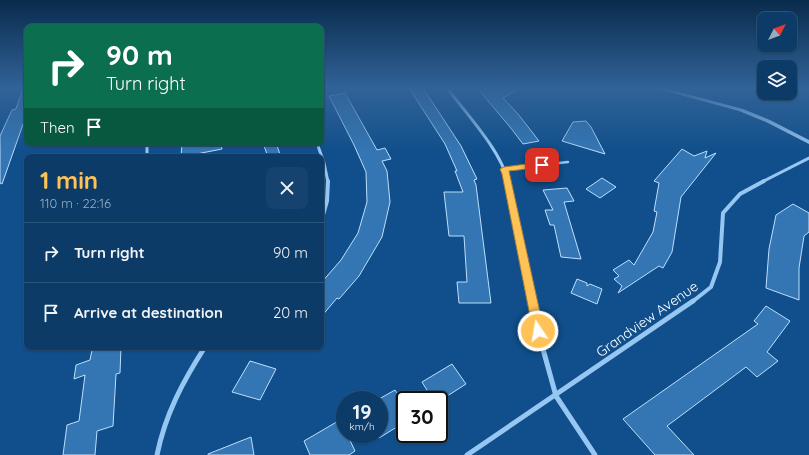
<!DOCTYPE html>
<html lang="en">
<head>
<meta charset="utf-8">
<style>
	body { margin:0; font-family:Quicksand,sans-serif; background:#15426e; color:#f1f3f6; height:100vh; display:flex; flex-direction:column; font-size:15px; white-space:nowrap }
	* { box-sizing:border-box; margin:0 }
	p { font-size:13px; color:#9aadc0 }
	.icon { flex:none; width:22px; height:22px; fill:none; stroke:currentColor; stroke-width:2; stroke-linecap:round; stroke-linejoin:round }
	.map { position:relative; flex:1; overflow:hidden }
	.panel { position:absolute; left:24px; top:154px; width:300px; height:196px; display:flex; flex-direction:column; background:#0c3b68; border-radius:8px; box-shadow:0 1px 3px #0004,0 0 0 1px #2c557c }
	.panel>* { flex:none }
	.guide { position:absolute; left:24px; top:24px; width:300px; height:122px; border-radius:8px; box-shadow:0 1px 3px #0004,0 0 0 1px #2c557c; background:#0b6e4f; color:#fff; overflow:hidden }
	.needle { width:26px; rotate:48deg }
	.fabs { position:absolute; left:757px; top:12px; display:grid; gap:8px }
	.fabs a { display:grid; place-items:center; width:40px; height:40px; border-radius:8px; background:#0c3b68; box-shadow:0 1px 3px #0004,0 0 0 1px #2c557c; font-size:20px }
	.speed { position:absolute; left:336px; top:391px; display:flex; gap:8px; font-size:20px; font-weight:700; text-align:center }
	.speed>* { display:grid; place-content:center; width:52px; height:52px; border-radius:50%; background:#0c3b68; box-shadow:0 1px 3px #0004,0 0 0 1px #2c557c; line-height:1 }
	.speed small { font-size:10px; font-weight:400 }
	.speed .limit { border:2px solid #111; border-radius:6px; background:#fff; color:#111 }
	.pin { position:absolute; display:grid; place-items:center; width:34px; height:34px; color:#fff; margin:-17px; border-radius:8px; box-shadow:0 2px 6px #0006 }
	.me { position:absolute; width:44px; margin:-22px; rotate:348deg; stroke-linejoin:round; filter:drop-shadow(0 0 3px #0008) }
	.turn { display:flex; align-items:center; gap:14px; height:84px; padding:0 16px; font-size:18px }
	.turn .icon { width:52px; height:52px; stroke-width:2.5 }
	.turn b { display:block; font-size:28px; line-height:34px }
	.then { display:flex; align-items:center; height:38px; padding:0 16px; background:#0003; gap:8px; font-size:15px }
	.round { display:grid; place-items:center; flex:none; width:42px; height:42px; border-radius:8px; background:#15426e }
	.headline { display:flex; align-items:center; justify-content:space-between; height:68px; padding:0 16px }
	h1 { font-size:24px; font-weight:700; line-height:30px; color:#ffc257 }
	ul { padding:0; list-style:none }
	li { display:flex; align-items:center; gap:12px; height:60px; padding:0 16px; border-top:1px solid #2c557c }
	li div { flex:1 }
	li b { display:block; font-size:15px }
	li em { font-style:normal }
	.map>svg:first-child { display:block }
</style>
</head>
<body>
<div class="map">
<svg width="809" height="455" viewBox="0 0 809 455">
	<rect width="100%" height="100%" fill="#104f8b"/>
	<!-- building -->
	<path fill="#3476b3" stroke="#bddffd" d="M 23,88 L 27,88 L 27,113 L 2,184 L 0,183 L 0,136 L 12,110 L 16,109 Z
		M 409,88 L 423,88 L 461,146 L 477,179 L 474,180 L 476,185 L 491,303 L 459,303 L 457,282 L 467,282 L 464,236 L 449,236 L 444,192 L 463,192 L 455,171 L 457,171 L 445,144 Z
		M 477,88 L 520,88 L 503,98 L 518,114 L 539,141 L 523,144 L 510,127 Z
		M 345,93 L 377,150 L 385,148 L 391,159 L 382,161 L 387,171 L 390,202 L 382,237 L 359,276 L 339,299 L 337,298 L 321,317 L 321,283 L 341,260 L 358,233 L 367,202 L 366,172 L 354,145 L 329,96 Z
		M 586,121 L 591,127 L 605,154 L 562,141 L 573,122 Z
		M 182,143 L 221,143 L 222,149 L 181,157 Z
		M 263,143 L 276,143 L 281,157 L 268,157 Z
		M 682,149 L 694,156 L 707,151 L 705,158 L 716,153 L 681,197 L 672,252 L 663,268 L 659,266 L 618,293 L 622,286 L 614,279 L 619,276 L 613,270 L 629,260 L 634,265 L 653,232 L 657,212 L 654,211 L 659,183 L 654,181 Z
		M 602,178 L 616,187 L 600,198 L 586,189 Z
		M 567,188 L 574,201 L 564,202 L 581,259 L 561,257 L 554,225 L 550,225 L 545,210 L 553,210 L 543,190 Z
		M 793,204 L 809,213 L 809,232 L 804,236 L 799,268 L 799,300 L 766,288 L 769,249 L 776,215 Z
		M 577,279 L 587,283 L 587,286 L 590,284 L 602,289 L 597,304 L 571,293 Z
		M 766,306 L 790,321 L 767,352 L 778,361 L 757,377 L 746,367 L 667,426 L 694,455 L 655,455 L 623,419 L 758,324 L 754,321 Z
		M 100,347 L 121,347 L 120,373 L 116,374 L 113,426 L 97,431 L 95,455 L 63,455 L 67,425 L 79,421 L 85,375 L 74,379 L 76,365 L 90,360 L 92,350 Z
		M 250,361 L 276,369 L 260,400 L 232,392 Z
		M 452,364 L 466,384 L 441,400 L 433,400 L 422,382 Z
		M 395,390 L 405,406 L 405,422 L 379,438 L 379,399 Z
		M 340,420 L 345,430 L 345,434 L 347,434 L 355,451 L 349,455 L 310,455 L 304,441 Z
		M 251,437 L 254,455 L 208,455 L 208,454 Z"/>
	<g fill="none" stroke-linecap="round" stroke-linejoin="round">
		<!-- service -->
		<path stroke="#96c7f2" stroke-width="2.5" d="M 504,169 L 568,162"/>
		<!-- minor-far2 -->
		<path stroke="#96c7f2" stroke-width="3" d="M 447,88 C 466,113 502,152 508,182
			M 147,143 L 147,157
			M 317,143 L 324,163 L 328,182
			M 762,182 L 809,158"/>
		<!-- minor-far1 -->
		<path stroke="#96c7f2" stroke-width="4" d="M 508,181 L 532,302
			M 321,222 L 327,201 L 328,181
			M 692,302 L 711,287 L 720,262 L 723,213 L 740,194 L 764,181"/>
		<!-- minor -->
		<path stroke="#96c7f2" stroke-width="5" d="M 532,301 L 538,331 L 556,396 L 595,455
			M 157,455 C 165,415 183,381 205,347
			M 467,455 L 693,301"/>
		<!-- tertiary -->
		<path fill="#96c7f2" fill-rule="evenodd" d="M 655,88 L 664,88 L 743,109 L 770,120 L 809,140 L 809,144 L 766,122 L 739,111 Z"/>
	</g>
	<!-- sky -->
	<linearGradient id="sky" x2="0" y2="1"><stop stop-color="#092b4c"/><stop offset="0.58" stop-color="#316398"/><stop offset="1" stop-color="#316398" stop-opacity="0"/></linearGradient>
	<rect width="809" height="152" fill="url(#sky)"/>
	<!-- route -->
	<path fill="#ffc257" stroke="#a67e39" d="M 542,162 L 546,165 L 545,167 L 509,171 L 544,331 L 542,335 L 538,336 L 534,335 L 533,331 L 502,174 L 500,169 L 504,167 Z"/>
	<g text-anchor="middle" dominant-baseline="central" stroke-width="4" stroke-linejoin="round" paint-order="stroke">
		<!-- street labels -->
		<g font-size="14" fill="#fff" stroke="#104f8b">
			<text transform="translate(647 319) rotate(-35)">Grandview Avenue</text>
		</g>
	</g>
</svg>
<div class="fabs">
<a><svg class="needle" viewBox="-14 -14 28 28"><path d="M0-13l5 13h-10z" fill="#e53935"/><path d="M0 13l5-13h-10z" fill="#9aadc0"/></svg></a>
<a><svg class="icon" aria-label="layers" viewBox="0 0 24 24"><path d="M12 4l9 5-9 5-9-5zM3 14l9 5 9-5"/></svg></a>
</div>
<div class="speed"><div>19<small>km/h</small></div><div class="limit">30</div></div>
<div class="pin" style="left:542px;top:165px;background:#d93025"><svg class="icon" aria-label="arrive" viewBox="0 0 24 24"><path d="M6 21V4h12l-3 4 3 4H6"/></svg></div>
<svg class="me" style="left:538px;top:331px" viewBox="-20 -20 40 40"><circle r="17" fill="#ffc257" stroke="#fff" stroke-width="3"/><path d="M0-11L8 9 0 5-8 9z" fill="#fff"/></svg>
<div class="guide">
<div class="turn"><svg class="icon" aria-label="right" viewBox="0 0 24 24"><path d="M7 20v-9h11M14 6l5 5-5 5"/></svg><div><b>90 m</b>Turn right</div></div>
<div class="then">Then<svg class="icon" aria-label="arrive" viewBox="0 0 24 24"><path d="M6 21V4h12l-3 4 3 4H6"/></svg></div>
</div>
<section class="panel">
<div class="headline"><div><h1>1 min</h1><p>110 m · 22:16</p></div><a class="round"><svg class="icon" aria-label="close" viewBox="0 0 24 24"><path d="M6 6l12 12M18 6L6 18"/></svg></a></div>
<ul>
<li><svg class="icon" aria-label="right" viewBox="0 0 24 24"><path d="M7 20v-9h11M14 6l5 5-5 5"/></svg><div><b>Turn right</b></div><em>90 m</em></li>
<li><svg class="icon" aria-label="arrive" viewBox="0 0 24 24"><path d="M6 21V4h12l-3 4 3 4H6"/></svg><div><b>Arrive at destination</b></div><em>20 m</em></li>
</ul>
</section>
</div>
</body>
</html>
